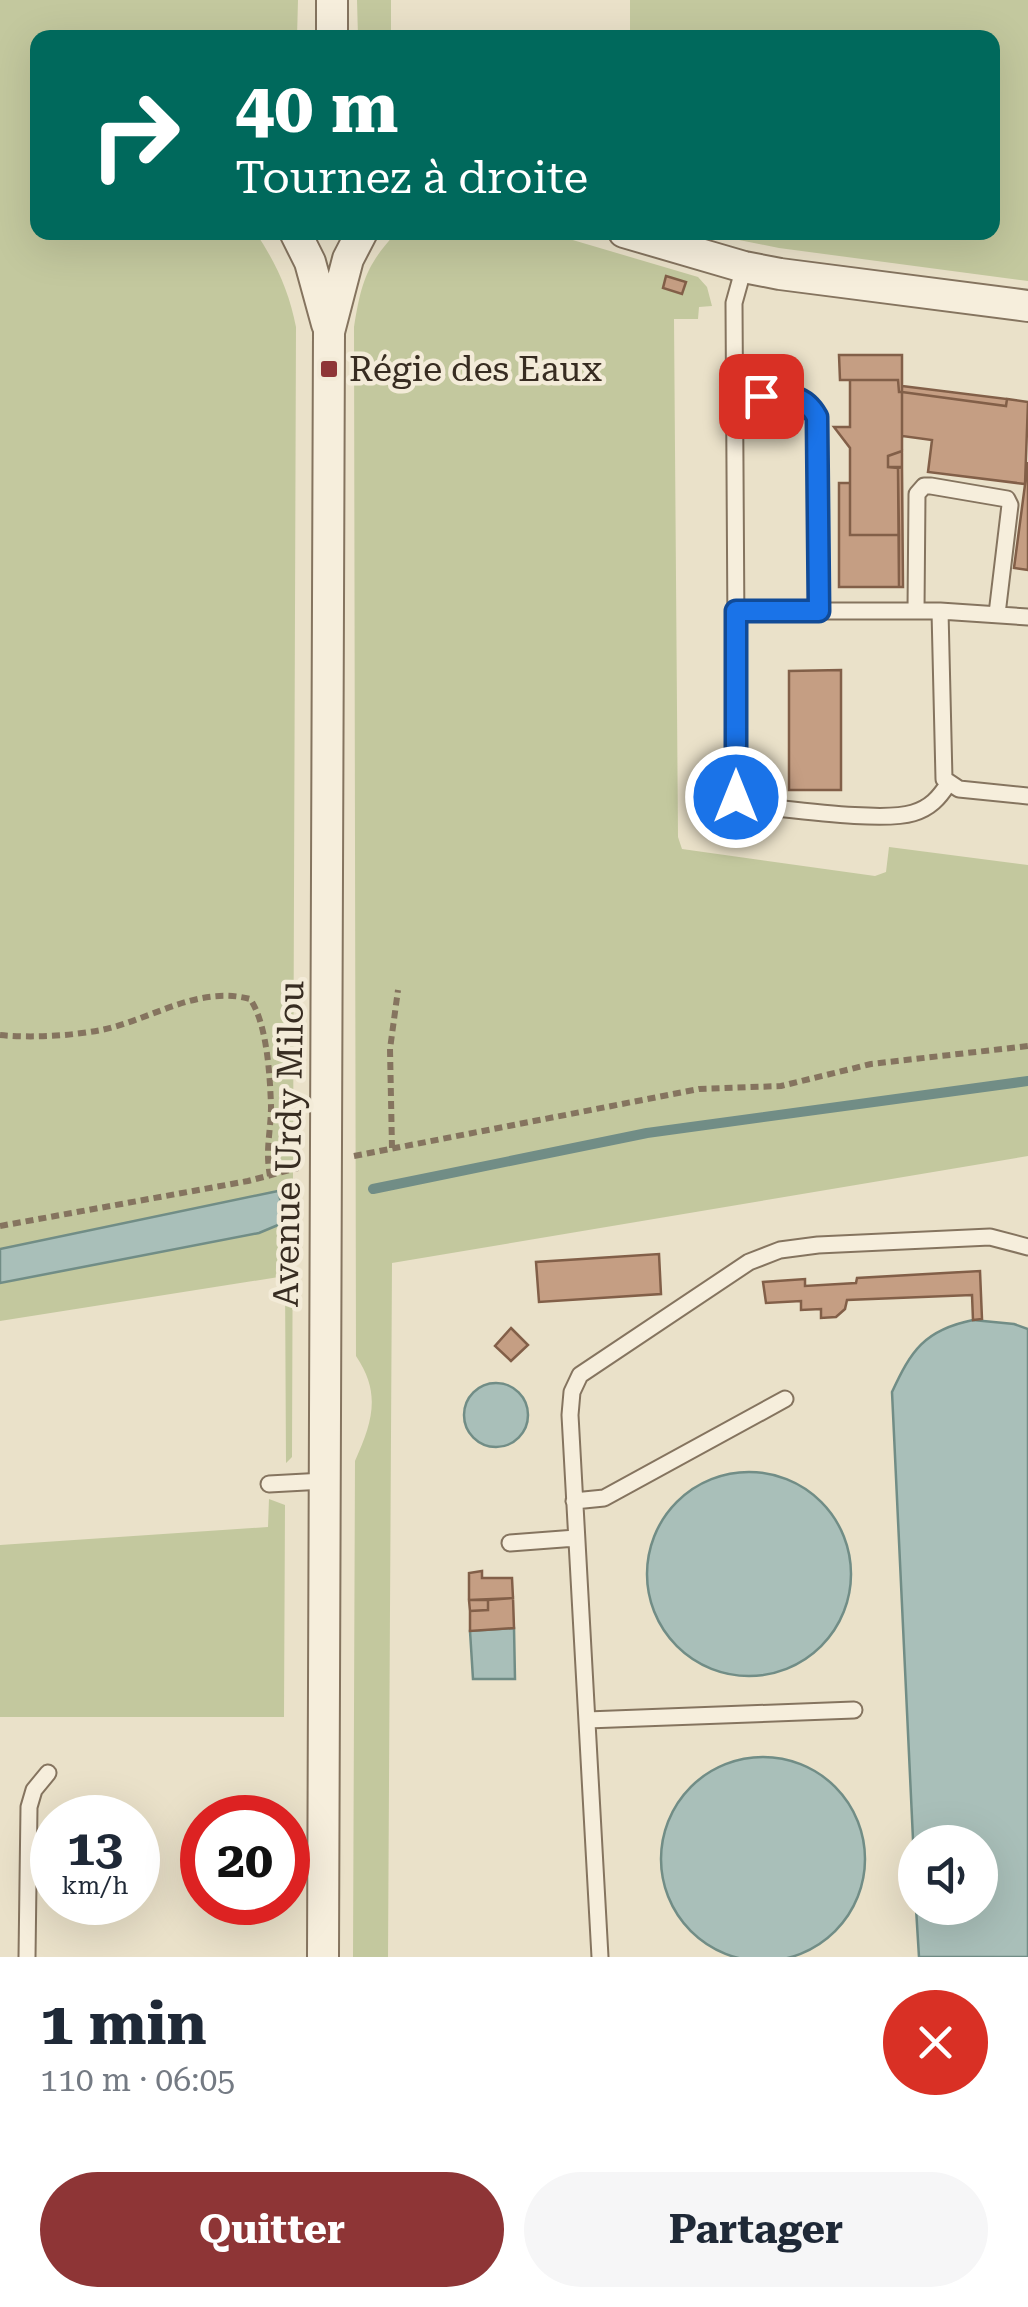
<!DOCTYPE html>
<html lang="fr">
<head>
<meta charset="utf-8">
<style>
	body { margin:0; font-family:"Roboto Serif",serif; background:#f6f6f7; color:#1f2937; height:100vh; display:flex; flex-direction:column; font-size:38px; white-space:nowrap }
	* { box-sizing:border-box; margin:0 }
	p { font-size:32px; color:#747a83 }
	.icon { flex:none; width:55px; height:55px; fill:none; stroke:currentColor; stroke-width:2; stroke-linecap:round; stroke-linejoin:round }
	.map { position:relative; height:1957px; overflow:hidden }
	.side { display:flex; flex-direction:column; background:#fff; flex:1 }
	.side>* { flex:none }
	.guide { position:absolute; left:30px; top:30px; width:970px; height:210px; border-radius:20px; box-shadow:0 10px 40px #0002; background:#00695c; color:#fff; overflow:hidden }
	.tools { position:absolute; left:898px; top:1825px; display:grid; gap:20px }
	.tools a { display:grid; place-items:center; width:100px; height:100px; border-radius:50%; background:#fff; box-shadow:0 10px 40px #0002; font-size:50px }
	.speed { position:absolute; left:30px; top:1795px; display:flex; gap:20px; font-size:50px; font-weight:700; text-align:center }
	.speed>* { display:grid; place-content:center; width:130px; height:130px; border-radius:50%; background:#fff; box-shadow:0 10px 40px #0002; line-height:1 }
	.speed small { font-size:25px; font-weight:400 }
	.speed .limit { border:15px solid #d22; background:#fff; color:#111 }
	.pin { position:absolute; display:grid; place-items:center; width:85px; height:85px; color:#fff; margin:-42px; border-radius:20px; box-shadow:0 5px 15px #0006 }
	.me { position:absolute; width:110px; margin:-55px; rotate:0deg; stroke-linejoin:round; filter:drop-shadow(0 0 8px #0008) }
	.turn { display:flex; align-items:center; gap:35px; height:210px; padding:0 40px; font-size:45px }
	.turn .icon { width:130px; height:130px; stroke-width:2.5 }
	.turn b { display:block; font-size:70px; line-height:85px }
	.round { display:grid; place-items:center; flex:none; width:105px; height:105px; border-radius:52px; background:#f6f6f7 }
	.overview { display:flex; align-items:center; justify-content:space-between; height:170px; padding:0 40px }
	h1 { font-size:60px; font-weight:700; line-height:75px }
	.action { display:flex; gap:20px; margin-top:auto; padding:20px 40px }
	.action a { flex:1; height:115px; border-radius:60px; background:#8e3536; color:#fff; font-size:40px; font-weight:700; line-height:115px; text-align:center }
	.action a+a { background:#f6f6f7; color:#1f2937 }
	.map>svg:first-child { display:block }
</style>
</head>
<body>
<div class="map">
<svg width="1028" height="1957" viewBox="0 0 1028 1957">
	<rect width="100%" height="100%" fill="#eae1c9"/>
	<!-- green -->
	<path fill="#c3c89e" d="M 0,0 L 298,0 L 297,37 L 38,38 L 38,232 L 256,233 C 276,263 289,291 296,327 L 292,1457 L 286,1463 L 285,1276 L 0,1321 L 0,1283 L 259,1233 L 278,1191 L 0,1249 Z
		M 357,0 L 391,0 L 391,37 L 358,37 Z
		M 630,0 L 1028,0 L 1028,281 L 779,248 L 704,233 L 992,232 L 992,38 L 630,37 Z
		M 396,233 L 549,233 L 698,277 L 707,287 L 712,306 L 699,307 L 698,319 L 674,319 L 678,837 L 682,849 L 875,876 L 886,872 L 889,847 L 1028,865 L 1028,1156 L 392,1263 L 388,1957 L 353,1957 L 355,1461 C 373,1421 381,1393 356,1356 L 354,327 C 361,284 366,265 396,233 Z
		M 269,1499 L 285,1505 L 284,1717 L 0,1717 L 0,1545 L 268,1527 Z"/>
	<!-- water -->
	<path fill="#a9bfb9" stroke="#718d86" stroke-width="2.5" d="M 278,1191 L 282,1206 L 278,1225 L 259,1233 L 0,1283 L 0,1249 Z
		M 973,1320 L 1014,1324 L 1028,1329 L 1028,1957 L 919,1957 L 916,1908 L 980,1908 L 980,1842 L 915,1842 L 915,1882 L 892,1392 C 911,1351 924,1330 973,1320 Z
		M464 1415a32 32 0 1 1 64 0a32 32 0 1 1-64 0Z
		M647 1574a102 102 0 1 1 204 0a102 102 0 1 1-204 0Z
		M 514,1628 L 515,1679 L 473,1679 L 470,1631 Z
		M661 1859a102 102 0 1 1 204 0a102 102 0 1 1-204 0Z"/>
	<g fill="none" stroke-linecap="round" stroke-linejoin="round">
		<!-- stream -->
		<path stroke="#718d86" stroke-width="10" d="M 373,1189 L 647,1133 L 1028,1081"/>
	</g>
	<!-- building -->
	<path fill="#c59e83" stroke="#825f48" stroke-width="2.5" d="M 666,276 L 686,282 L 682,294 L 663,288 Z
		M 839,355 L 902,355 L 902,392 L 899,392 L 898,380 L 840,380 Z
		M 850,380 L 898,380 L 899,392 L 902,392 L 902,451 L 888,456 L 888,467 L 898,468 L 899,535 L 850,535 L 850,448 L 834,427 L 850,427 Z
		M 902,386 L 1007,399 L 1006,406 L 902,392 Z
		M 902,392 L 1006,406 L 1007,399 L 1028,402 L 1025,484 L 928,472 L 932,440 L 902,436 Z
		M 902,451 L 902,467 L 888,467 L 888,456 Z
		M 1028,462 L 1028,570 L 1014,568 Z
		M 902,467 L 903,587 L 899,587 L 898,468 Z
		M 839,483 L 850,483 L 850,535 L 899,535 L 899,587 L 839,587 Z
		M 841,670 L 841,790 L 789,790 L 789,671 Z
		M 659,1254 L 661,1294 L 539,1302 L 536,1262 Z
		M 980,1271 L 982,1319 L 973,1320 L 972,1295 L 847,1300 L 845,1309 L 836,1317 L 821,1318 L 821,1309 L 801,1310 L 801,1301 L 766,1303 L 763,1282 L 805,1279 L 805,1286 L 856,1283 L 857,1278 Z
		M 511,1328 L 528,1345 L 511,1361 L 495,1346 Z
		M 482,1571 L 482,1578 L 512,1578 L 513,1598 L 469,1600 L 469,1573 Z
		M 513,1598 L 514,1628 L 470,1631 L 470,1611 L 488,1610 L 488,1600 Z
		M 469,1600 L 488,1600 L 488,1610 L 470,1611 Z"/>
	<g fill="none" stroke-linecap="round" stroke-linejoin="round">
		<defs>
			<path id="lane" d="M 744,267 L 734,303 L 737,797 L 746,805 C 784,808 881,823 913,813 C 930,808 939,798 948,784
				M 735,396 C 765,396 800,387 817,417 L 819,611
				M 736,611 L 940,611 L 1028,617
				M 916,611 L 917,494 L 924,486 L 931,486 L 1007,499 L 1010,505 L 997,614
				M 940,611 L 944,779 L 959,789 L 1028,796
				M 269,1484 L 324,1481
				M 574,1501 L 604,1498 L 785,1399
				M 510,1543 L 576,1538
				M 587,1720 L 854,1710
				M 27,1957 L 29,1807 L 34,1790 L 48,1773
				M 600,1957 L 570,1415 L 572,1392 L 580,1375 L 749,1262 L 780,1250 L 818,1245 L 990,1237 L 1028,1247"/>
			<path id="street" d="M 332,0 L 332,38
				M 295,232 L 310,262 L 327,324
				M 624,232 L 744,267 L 780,274 L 1028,306
				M 323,1957 L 329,332 L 348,259 L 362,232"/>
		</defs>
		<!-- lane casing -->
		<use href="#lane" stroke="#85745f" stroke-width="19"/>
		<!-- street casing -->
		<use href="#street" stroke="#85745f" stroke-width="34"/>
		<!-- path -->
		<path stroke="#85745f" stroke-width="6" stroke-dasharray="8 5" stroke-linecap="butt" d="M 0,1035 C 31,1038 70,1036 101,1030 C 151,1020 198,985 250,999 C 267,1023 270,1076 271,1106 C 271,1131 265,1150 270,1176
			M 392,1148 L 390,1049 L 398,990
			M 354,1156 L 699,1089 L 781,1086 L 871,1064 L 1028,1046
			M 0,1226 L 248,1181 L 298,1168"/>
		<!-- lane -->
		<use href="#lane" stroke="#f6eedc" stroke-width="15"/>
		<!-- street -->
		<use href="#street" stroke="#f6eedc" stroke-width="30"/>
	</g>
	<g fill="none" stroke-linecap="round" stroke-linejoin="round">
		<defs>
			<path id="route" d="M 736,797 L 736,611 L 819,611 L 817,417 C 804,393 786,395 761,396"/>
		</defs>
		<!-- route casing -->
		<use href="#route" stroke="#114b97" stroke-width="25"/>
		<!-- route -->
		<use href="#route" stroke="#1a73e8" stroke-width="18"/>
	</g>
	<!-- markers -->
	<rect fill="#8e3536" stroke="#f3ebd8" stroke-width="4" x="319" y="359" width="20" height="20" rx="5"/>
	<g text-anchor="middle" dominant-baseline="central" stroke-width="9" stroke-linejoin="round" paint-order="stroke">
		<!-- poi labels -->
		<g font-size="35" fill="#372c21" stroke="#f3ebd8" text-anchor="start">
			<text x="349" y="369">Régie des Eaux</text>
		</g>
		<!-- street labels -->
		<g font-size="35" fill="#372c21" stroke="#f3ebd8">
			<text transform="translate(289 1144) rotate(-89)">Avenue Urdy Milou</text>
		</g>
	</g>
</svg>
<div class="tools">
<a><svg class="icon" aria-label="sound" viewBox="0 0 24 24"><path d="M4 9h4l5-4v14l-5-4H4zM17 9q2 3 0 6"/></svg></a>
</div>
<div class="speed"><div>13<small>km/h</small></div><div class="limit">20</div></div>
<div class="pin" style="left:761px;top:396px;background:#d93025"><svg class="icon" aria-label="arrive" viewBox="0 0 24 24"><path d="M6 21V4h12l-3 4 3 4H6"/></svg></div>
<svg class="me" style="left:736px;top:797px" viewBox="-20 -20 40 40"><circle r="17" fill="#1a73e8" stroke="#fff" stroke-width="3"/><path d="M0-11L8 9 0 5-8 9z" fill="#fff"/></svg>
<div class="guide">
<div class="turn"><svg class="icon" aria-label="right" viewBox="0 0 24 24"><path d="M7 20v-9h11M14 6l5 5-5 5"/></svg><div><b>40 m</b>Tournez à droite</div></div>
</div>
</div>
<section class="side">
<div class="overview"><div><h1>1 min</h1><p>110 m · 06:05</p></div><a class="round" style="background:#d93025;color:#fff"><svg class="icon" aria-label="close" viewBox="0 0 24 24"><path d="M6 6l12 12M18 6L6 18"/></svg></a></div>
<div class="action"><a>Quitter</a><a>Partager</a></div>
</section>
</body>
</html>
